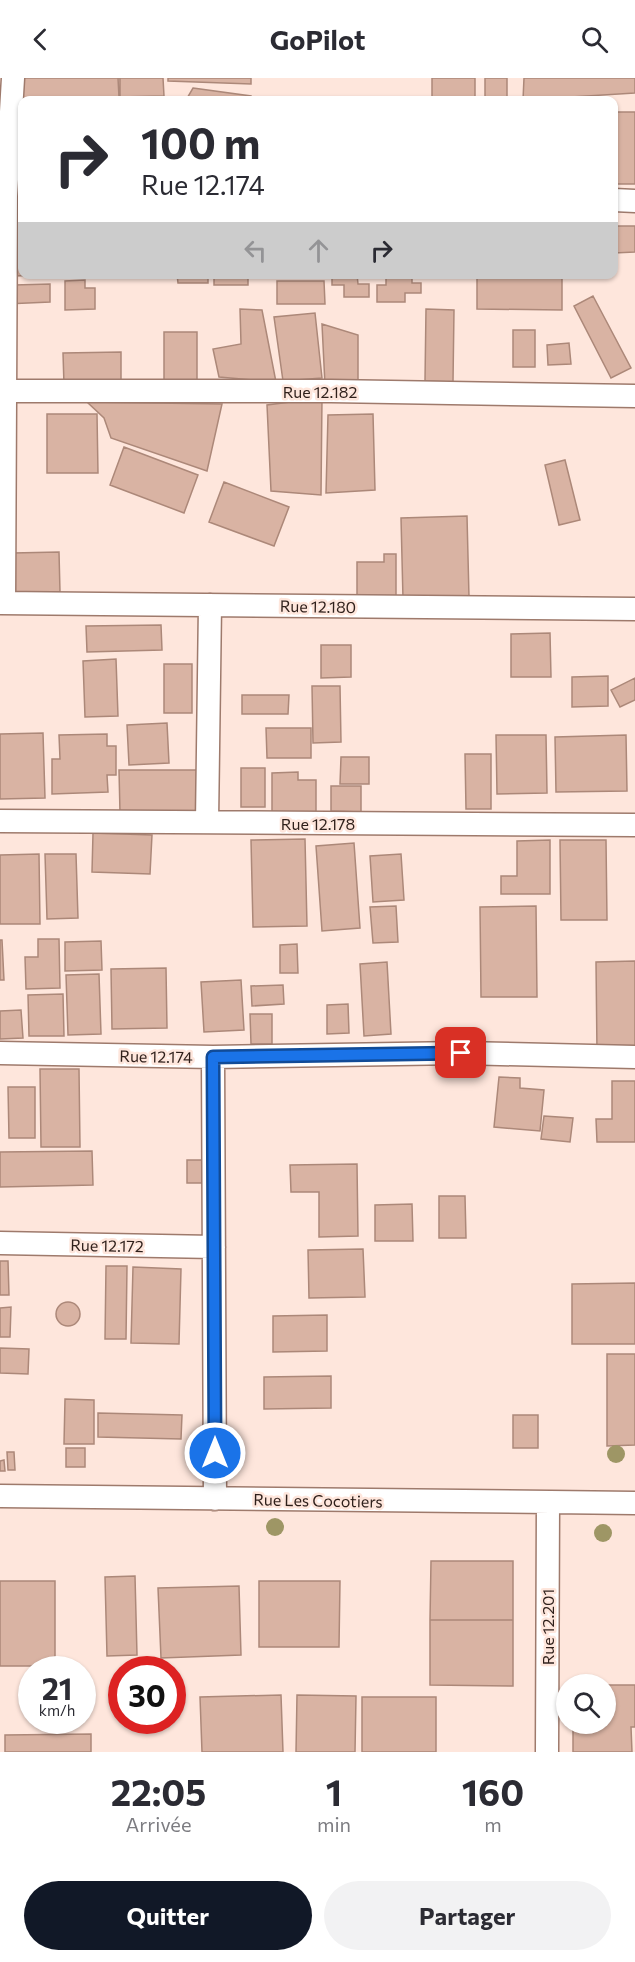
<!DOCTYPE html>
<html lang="fr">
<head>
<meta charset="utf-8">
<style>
	body { margin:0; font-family:Commissioner,sans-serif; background:#f2f2f3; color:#2b2b33; height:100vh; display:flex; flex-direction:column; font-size:22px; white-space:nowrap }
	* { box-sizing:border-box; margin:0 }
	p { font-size:20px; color:#7c7c81 }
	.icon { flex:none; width:33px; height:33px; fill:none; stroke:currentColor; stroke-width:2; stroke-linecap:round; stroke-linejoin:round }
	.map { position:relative; height:1674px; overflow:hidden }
	.panel { display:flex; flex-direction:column; background:#fff; flex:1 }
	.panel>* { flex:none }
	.hud { position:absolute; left:18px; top:18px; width:600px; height:183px; border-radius:12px; box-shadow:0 2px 4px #0004; background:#fff; color:#2b2b33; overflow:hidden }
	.fabs { position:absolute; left:556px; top:1596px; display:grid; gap:12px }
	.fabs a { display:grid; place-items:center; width:60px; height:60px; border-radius:50%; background:#fff; box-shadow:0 2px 4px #0004; font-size:30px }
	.speed { position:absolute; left:18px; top:1578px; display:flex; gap:12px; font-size:30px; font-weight:700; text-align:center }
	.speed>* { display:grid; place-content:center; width:78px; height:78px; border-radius:50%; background:#fff; box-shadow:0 2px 4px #0004; line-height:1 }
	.speed small { font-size:15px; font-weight:400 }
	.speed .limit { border:9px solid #d22; background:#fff; color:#111 }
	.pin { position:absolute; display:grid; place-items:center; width:51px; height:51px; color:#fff; margin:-26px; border-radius:12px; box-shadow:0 3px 9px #0006 }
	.me { position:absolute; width:66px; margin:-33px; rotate:0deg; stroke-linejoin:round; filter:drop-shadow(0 0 4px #0008) }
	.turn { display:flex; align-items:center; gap:21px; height:126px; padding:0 24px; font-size:27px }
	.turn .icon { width:78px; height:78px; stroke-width:2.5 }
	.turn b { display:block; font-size:42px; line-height:51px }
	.lanes { display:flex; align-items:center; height:57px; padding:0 24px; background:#0003; justify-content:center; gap:30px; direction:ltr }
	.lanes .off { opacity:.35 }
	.eta { display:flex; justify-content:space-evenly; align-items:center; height:102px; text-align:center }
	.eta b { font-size:36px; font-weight:700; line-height:42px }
	.primary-button { display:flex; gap:12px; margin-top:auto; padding:12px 24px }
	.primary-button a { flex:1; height:69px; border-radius:36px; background:#111827; color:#fff; font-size:24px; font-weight:700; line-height:69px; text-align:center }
	.primary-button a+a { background:#f2f2f3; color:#2b2b33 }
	header { display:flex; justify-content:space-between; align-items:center; height:78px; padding:0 24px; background:#fff; font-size:27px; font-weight:700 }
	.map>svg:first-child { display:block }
</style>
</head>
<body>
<header><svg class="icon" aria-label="back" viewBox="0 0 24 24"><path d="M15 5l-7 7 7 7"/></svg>GoPilot<svg class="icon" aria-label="search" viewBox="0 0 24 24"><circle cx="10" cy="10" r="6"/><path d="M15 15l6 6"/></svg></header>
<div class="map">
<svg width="635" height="1674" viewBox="0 0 635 1674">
	<rect width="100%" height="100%" fill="#fee6dc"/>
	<!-- building -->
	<path fill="#d9b3a3" stroke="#ac8879" stroke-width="1.5" d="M 22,0 L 120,0 L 120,22 L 22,22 Z
		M 118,0 L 163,0 L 164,18 L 119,19 Z
		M 168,0 L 251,0 L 251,6 L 168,3 Z
		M 432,0 L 475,0 L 475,22 L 432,22 Z
		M 485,0 L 507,0 L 507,21 L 485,21 Z
		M 524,0 L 635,0 L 635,15 L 523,22 Z
		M 193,10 L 251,18 L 251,22 L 186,22 Z
		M 614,34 L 635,34 L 635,106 L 614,106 Z
		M 614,148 L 635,148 L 635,174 L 614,175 Z
		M 11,161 L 22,161 L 22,196 L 57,197 L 11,198 Z
		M 82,196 L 117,196 L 117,199 Z
		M 177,196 L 208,196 L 208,205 L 178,205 Z
		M 214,196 L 248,196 L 248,207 L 214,207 Z
		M 332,196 L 357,196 L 358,206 L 369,206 L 369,219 L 344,219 L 344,207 L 332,207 Z
		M 386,196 L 412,196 L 412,205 L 421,205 L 421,215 L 405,215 L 405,224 L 377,224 L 377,207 L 386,207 Z
		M 477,196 L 562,196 L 562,232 L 477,231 Z
		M 85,202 L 85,210 L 95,210 L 95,231 L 65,232 L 65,203 Z
		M 277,203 L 324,203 L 325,226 L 277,226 Z
		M 50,206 L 50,224 L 6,226 L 14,207 Z
		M 593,218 L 631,290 L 611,300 L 574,228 Z
		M 240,231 L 262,232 L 276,304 L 219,299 L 213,271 L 241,266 Z
		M 426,231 L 454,232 L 453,304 L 425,303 Z
		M 315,235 L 322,300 L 283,303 L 274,239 Z
		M 322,246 L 358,257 L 358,307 L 325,307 Z
		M 513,252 L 535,252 L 535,289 L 513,289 Z
		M 164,254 L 197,254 L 197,303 L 164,303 Z
		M 569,265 L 571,286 L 548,287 L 547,267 Z
		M 121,274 L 121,306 L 64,307 L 63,275 Z
		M 322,320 L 321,417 L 271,413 L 267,327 Z
		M 87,324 L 222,326 L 207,393 L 111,360 L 104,340 Z
		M 47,336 L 97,336 L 98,395 L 47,395 Z
		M 373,336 L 375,412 L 326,415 L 328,337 Z
		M 124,369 L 198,397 L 184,435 L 110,407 Z
		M 565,382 L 580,442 L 559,447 L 545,387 Z
		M 224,404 L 289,429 L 274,468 L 209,444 Z
		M 467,438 L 469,519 L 403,521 L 401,440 Z
		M 59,474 L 60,514 L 14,515 L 13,475 Z
		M 384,476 L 396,476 L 396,519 L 357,519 L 357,484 L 384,484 Z
		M 161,547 L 162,572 L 87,574 L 86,548 Z
		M 550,555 L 551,599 L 511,599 L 511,556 Z
		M 321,567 L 351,567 L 351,599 L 321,600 Z
		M 116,581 L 118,638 L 85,639 L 83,583 Z
		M 164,586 L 192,586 L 192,635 L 164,635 Z
		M 608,598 L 608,628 L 572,629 L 572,599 Z
		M 635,600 L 635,622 L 620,629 L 611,612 Z
		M 312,608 L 340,608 L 341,664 L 313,665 Z
		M 242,617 L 289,617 L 288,636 L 242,636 Z
		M 167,645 L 169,685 L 129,687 L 127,647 Z
		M 266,650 L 311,650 L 311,680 L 267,680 Z
		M 43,655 L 45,720 L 0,721 L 0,656 Z
		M 107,656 L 107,668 L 116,668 L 116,697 L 107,697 L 108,714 L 52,716 L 52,681 L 60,681 L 59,657 Z
		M 496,657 L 546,657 L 547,715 L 497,716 Z
		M 626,657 L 627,713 L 556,714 L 555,659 Z
		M 465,676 L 491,676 L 491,731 L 466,731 Z
		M 341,679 L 369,679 L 369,706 L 340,706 Z
		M 241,690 L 265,690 L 265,729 L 241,729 Z
		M 119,692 L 197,692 L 197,735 L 120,735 Z
		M 298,694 L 298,702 L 316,702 L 316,735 L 272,735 L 272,695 Z
		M 331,708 L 361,708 L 361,734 L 331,733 Z
		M 93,755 L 152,757 L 150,796 L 92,794 Z
		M 305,761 L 307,848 L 253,849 L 251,762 Z
		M 550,762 L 550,816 L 501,816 L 501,798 L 517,798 L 517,763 Z
		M 560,762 L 606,762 L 607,842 L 561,842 Z
		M 354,765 L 360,850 L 322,853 L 316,768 Z
		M 39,776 L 40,846 L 0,846 L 0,777 Z
		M 45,776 L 76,776 L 78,840 L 47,841 Z
		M 401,776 L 404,822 L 373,824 L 370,778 Z
		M 396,828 L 398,864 L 373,865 L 370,829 Z
		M 536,828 L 537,919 L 481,919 L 480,829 Z
		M 38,861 L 59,861 L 60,910 L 26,911 L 25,879 L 38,879 Z
		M 0,862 L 2,862 L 4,902 L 0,902 Z
		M 101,863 L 102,892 L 65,893 L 65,864 Z
		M 297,866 L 298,895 L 280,895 L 280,867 Z
		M 635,883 L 635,975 L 597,975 L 596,884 Z
		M 387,884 L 391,956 L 364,958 L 360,886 Z
		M 166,890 L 167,950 L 112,951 L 111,891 Z
		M 99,896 L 101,956 L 68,957 L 66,897 Z
		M 241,902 L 244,952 L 204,954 L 201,904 Z
		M 283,907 L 284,926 L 252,928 L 251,908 Z
		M 63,916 L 64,958 L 29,958 L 28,917 Z
		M 348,926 L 349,955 L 327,956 L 327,927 Z
		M 21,932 L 23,960 L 0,961 L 0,933 Z
		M 250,936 L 272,936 L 272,966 L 251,966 Z
		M 40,991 L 79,991 L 80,1069 L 41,1069 Z
		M 499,999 L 520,1000 L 520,1010 L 544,1012 L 540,1053 L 494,1049 Z
		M 612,1003 L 635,1003 L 635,1064 L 597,1064 L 596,1041 L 612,1041 Z
		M 8,1009 L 35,1009 L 35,1060 L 9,1060 Z
		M 544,1038 L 573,1040 L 570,1064 L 541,1061 Z
		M 92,1073 L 93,1107 L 0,1109 L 0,1074 Z
		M 187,1082 L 202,1082 L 202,1105 L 187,1105 Z
		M 357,1086 L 358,1158 L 319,1159 L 319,1114 L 291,1114 L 290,1087 Z
		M 439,1118 L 465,1118 L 466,1160 L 439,1160 Z
		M 412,1126 L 413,1163 L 375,1163 L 375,1127 Z
		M 363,1171 L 365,1219 L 309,1220 L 308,1172 Z
		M 0,1183 L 8,1183 L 9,1217 L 0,1217 Z
		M 106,1188 L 127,1188 L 126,1261 L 105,1261 Z
		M 133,1189 L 181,1191 L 179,1266 L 131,1265 Z
		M 635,1205 L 635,1266 L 572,1266 L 572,1206 Z
		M56 1236a12 12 0 1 1 24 0a12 12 0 1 1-24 0Z
		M 11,1229 L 10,1259 L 0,1259 L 0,1230 Z
		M 327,1237 L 327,1273 L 273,1274 L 273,1238 Z
		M 0,1270 L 29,1271 L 28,1296 L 0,1295 Z
		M 607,1276 L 635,1276 L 635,1367 L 607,1368 Z
		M 331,1298 L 331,1330 L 264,1331 L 264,1299 Z
		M 65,1321 L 94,1322 L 94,1366 L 64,1366 Z
		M 98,1335 L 182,1337 L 181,1361 L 98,1359 Z
		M 513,1337 L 538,1337 L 538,1370 L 513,1370 Z
		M 66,1370 L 85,1370 L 85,1389 L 66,1389 Z
		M 7,1374 L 14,1374 L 15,1392 L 8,1392 Z
		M 4,1382 L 5,1393 L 0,1393 L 0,1383 Z
		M 431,1483 L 513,1483 L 513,1542 L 430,1542 Z
		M 135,1498 L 137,1577 L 107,1578 L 105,1499 Z
		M 0,1503 L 55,1503 L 55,1588 L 0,1588 Z
		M 259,1503 L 340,1503 L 339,1569 L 259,1569 Z
		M 239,1508 L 241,1577 L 161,1580 L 158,1510 Z
		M 430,1542 L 513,1542 L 513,1608 L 430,1607 Z
		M 606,1607 L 635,1607 L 635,1649 L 631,1649 L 632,1674 L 573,1674 L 573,1646 L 606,1646 Z
		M 281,1617 L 283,1674 L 202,1674 L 200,1619 Z
		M 297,1617 L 356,1618 L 355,1674 L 296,1674 Z
		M 362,1619 L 436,1619 L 436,1674 L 362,1674 Z
		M 91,1656 L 91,1674 L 5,1674 L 5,1657 Z"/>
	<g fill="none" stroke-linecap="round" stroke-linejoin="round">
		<defs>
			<path id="minor" d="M 614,122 L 635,123
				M 4,313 L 331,313 L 635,318
				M 0,525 L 635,531
				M 4,525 L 6,118 L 13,0
				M 0,743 L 635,747
				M 207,744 L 210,527
				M 0,975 L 213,979 L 461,975 L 635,979
				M 213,979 L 215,1421
				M 0,1165 L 214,1169
				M 0,1418 L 635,1425
				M 547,1674 L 548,1424"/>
		</defs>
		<!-- minor casing -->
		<use href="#minor" stroke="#9e7a6c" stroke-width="25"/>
		<!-- minor -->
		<use href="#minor" stroke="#fff" stroke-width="22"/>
	</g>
	<!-- trees -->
	<g fill="#9e9665">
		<circle cx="616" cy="1376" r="9"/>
		<circle cx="275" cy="1449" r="9"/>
		<circle cx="603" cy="1455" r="9"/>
	</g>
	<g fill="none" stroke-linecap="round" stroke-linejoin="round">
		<defs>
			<path id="route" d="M 215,1375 L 213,979 L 461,975"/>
		</defs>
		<!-- route casing -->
		<use href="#route" stroke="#114b97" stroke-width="15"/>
		<!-- route -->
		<use href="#route" stroke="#1a73e8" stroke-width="10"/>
	</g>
	<g text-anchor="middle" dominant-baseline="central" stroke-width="5" stroke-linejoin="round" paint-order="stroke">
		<!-- street labels -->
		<g font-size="16" fill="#2e1f1a" stroke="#fee6dc">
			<text x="320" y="313">Rue 12.182</text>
			<text transform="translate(318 528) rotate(1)">Rue 12.180</text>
			<text x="318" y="745">Rue 12.178</text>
			<text transform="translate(156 978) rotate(1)">Rue 12.174</text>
			<text transform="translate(107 1167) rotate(1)">Rue 12.172</text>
			<text transform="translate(318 1422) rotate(1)">Rue Les Cocotiers</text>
			<text transform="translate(547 1549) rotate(-90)">Rue 12.201</text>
		</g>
	</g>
</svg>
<div class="fabs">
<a><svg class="icon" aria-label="search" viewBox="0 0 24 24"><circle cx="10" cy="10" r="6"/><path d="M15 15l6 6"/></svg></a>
</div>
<div class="speed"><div>21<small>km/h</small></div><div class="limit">30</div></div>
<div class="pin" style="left:461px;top:975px;background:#d93025"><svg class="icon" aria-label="arrive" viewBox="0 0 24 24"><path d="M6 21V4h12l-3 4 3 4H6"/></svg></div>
<svg class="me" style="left:215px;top:1375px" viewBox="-20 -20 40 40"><circle r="17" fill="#1a73e8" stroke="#fff" stroke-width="3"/><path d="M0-11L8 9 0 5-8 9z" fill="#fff"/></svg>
<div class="hud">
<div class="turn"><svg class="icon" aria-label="right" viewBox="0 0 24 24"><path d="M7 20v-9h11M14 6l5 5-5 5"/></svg><div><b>100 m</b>Rue 12.174</div></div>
<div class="lanes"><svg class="icon off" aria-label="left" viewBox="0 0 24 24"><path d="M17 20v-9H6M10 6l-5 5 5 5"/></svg><svg class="icon off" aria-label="ahead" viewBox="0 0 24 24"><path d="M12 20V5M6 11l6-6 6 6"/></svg><svg class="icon" aria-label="right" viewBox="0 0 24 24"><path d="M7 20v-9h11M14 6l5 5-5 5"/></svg></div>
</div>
</div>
<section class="panel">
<div class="eta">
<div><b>22:05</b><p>Arrivée</p></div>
<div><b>1</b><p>min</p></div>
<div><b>160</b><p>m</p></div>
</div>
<div class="primary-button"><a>Quitter</a><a>Partager</a></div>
</section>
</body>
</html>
